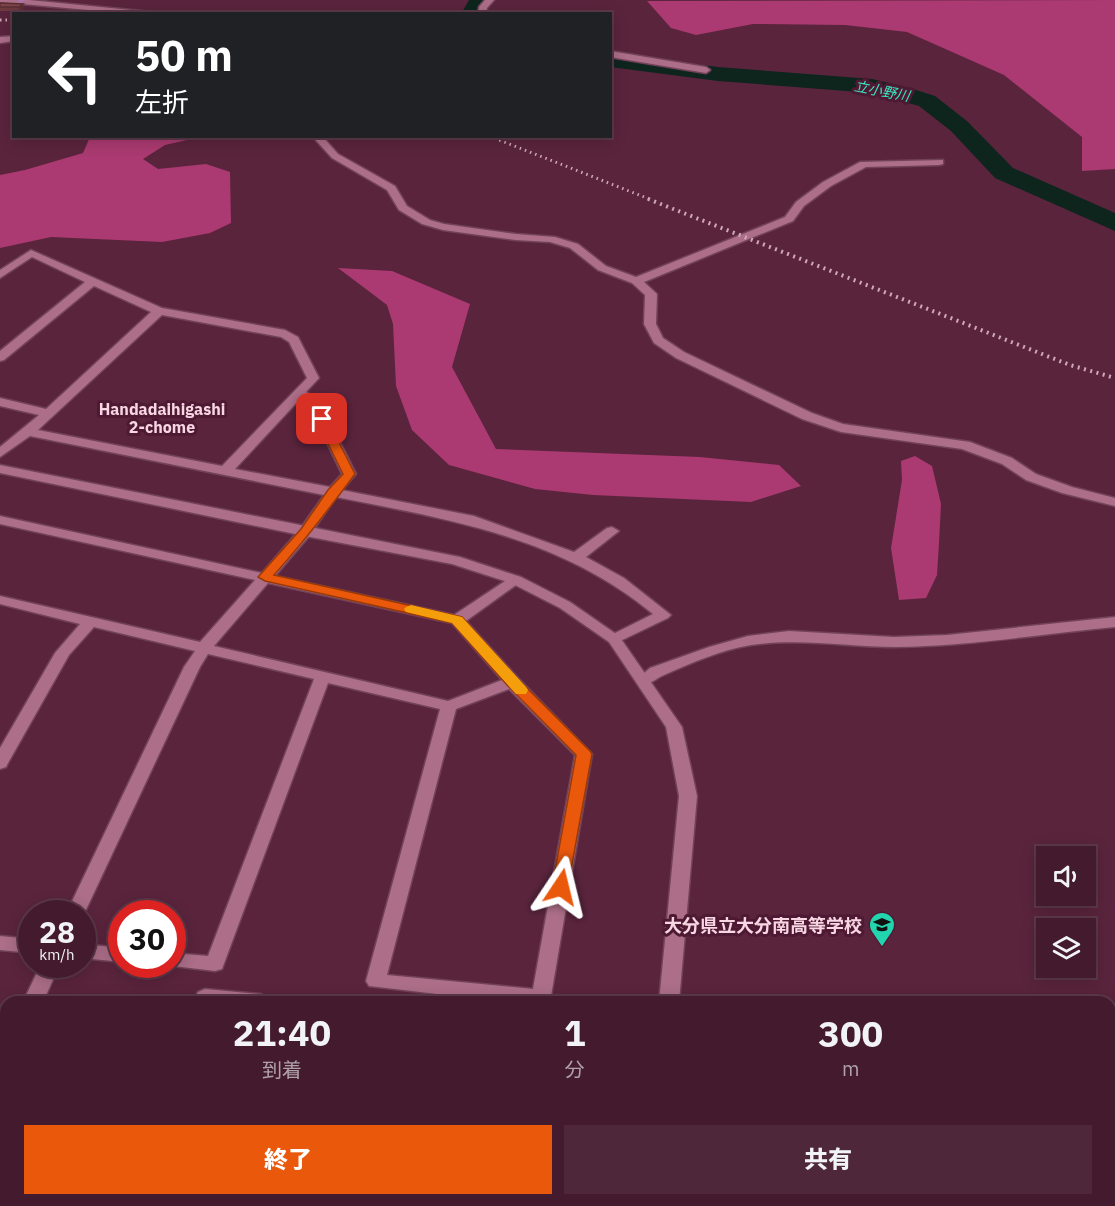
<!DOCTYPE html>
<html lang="ja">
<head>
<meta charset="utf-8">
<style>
	body { margin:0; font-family:"IBM Plex Sans","Noto Sans JP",sans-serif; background:#4e283a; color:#f1f3f6; height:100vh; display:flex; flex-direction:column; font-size:22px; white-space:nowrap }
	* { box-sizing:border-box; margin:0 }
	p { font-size:20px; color:#afa1aa }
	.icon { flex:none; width:33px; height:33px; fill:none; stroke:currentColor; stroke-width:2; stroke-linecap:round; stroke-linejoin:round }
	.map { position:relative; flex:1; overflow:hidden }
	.panel { position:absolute; left:0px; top:996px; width:1116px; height:210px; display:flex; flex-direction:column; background:#441b2e; border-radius:18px 18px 0 0; box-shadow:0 3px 15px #0003,0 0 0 2px #5c394a }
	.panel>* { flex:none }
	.banner { position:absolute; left:12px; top:12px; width:600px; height:126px; border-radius:0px; box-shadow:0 3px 15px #0003,0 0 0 2px #5c394a; background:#202124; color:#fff; overflow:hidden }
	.controls { position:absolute; left:1036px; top:846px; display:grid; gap:12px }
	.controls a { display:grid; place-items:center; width:60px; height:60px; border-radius:0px; background:#441b2e; box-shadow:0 3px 15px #0003,0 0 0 2px #5c394a; font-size:30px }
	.speed { position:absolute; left:18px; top:900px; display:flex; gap:12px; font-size:30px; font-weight:700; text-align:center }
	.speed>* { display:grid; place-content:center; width:78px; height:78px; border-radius:50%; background:#441b2e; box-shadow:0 3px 15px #0003,0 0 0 2px #5c394a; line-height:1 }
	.speed small { font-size:15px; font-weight:400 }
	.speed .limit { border:9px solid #d22; background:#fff; color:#111 }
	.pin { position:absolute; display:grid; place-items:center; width:51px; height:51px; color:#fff; margin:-26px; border-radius:12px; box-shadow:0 3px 9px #0006 }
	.me { position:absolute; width:66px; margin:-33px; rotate:10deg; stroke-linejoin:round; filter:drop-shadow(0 0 4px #0008) }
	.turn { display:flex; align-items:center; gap:21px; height:126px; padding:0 24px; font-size:27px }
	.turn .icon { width:78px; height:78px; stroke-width:2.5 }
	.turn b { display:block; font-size:42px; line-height:51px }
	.eta { display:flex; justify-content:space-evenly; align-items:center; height:102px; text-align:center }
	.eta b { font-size:36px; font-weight:800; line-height:42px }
	.primary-button { display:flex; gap:12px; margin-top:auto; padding:12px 24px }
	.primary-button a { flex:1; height:69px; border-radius:0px; background:#ea580c; color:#fff; font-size:24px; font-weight:800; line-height:69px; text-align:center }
	.primary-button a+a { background:#4e283a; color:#f1f3f6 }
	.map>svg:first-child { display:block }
</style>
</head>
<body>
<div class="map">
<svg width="1115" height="1206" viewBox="0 0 1115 1206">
	<rect width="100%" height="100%" fill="#5a243d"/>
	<!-- forest -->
	<path fill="#aa3a71" d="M 1115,0 L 1115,169 L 1082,171 L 1082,137 L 1004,75 L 907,32 L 845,25 L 753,24 L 696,35 L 671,28 L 647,1 Z
		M 90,137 L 200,137 L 165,145 L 143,159 L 158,169 L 206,164 L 230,172 L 231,223 L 210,233 L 162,242 L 51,237 L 0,248 L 0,175 L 25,170 L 83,153 Z
		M 338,268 L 392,271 L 470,304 L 452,367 L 496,449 L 700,457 L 779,465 L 801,486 L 751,502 L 593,495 L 535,489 L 449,465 L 412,430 L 396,386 L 393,324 L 387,305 Z
		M 915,456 L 932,466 L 941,504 L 939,543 L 937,575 L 926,598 L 899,600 L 891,548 L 902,480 L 901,461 Z"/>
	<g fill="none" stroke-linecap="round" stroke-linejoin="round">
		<!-- river -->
		<path fill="#0e251e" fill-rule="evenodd" d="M 469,0 L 489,0 L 482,14 L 461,14 Z
			M 610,53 L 718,67 L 872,79 L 910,88 L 935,96 L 967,121 L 1013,168 L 1115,213 L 1115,231 L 995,178 L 951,131 L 919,106 L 872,93 L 718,81 L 610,67 Z"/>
		<defs>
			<path id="minor" d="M 0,0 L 29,0 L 172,14 L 132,14 L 0,2 Z
				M 485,0 L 494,0 L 487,8 L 486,14 L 478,14 L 479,7 Z
				M 14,36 L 14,41 L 0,43 L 0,37 Z
				M 610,51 L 706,67 L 710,70 L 706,73 L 610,57 Z
				M 312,136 L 322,136 L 338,154 L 395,186 L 407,206 L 430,220 L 444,224 L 516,234 L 555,237 L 578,244 L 606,266 L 636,277 L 785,217 L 796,202 L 823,182 L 860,162 L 943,160 L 943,164 L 939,165 L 866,167 L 831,186 L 804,206 L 793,221 L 644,282 L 657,294 L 656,324 L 663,338 L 684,352 L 812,413 L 843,424 L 970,442 L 1012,458 L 1036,474 L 1072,487 L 1115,498 L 1115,506 L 1062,493 L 1026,480 L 1002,464 L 962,449 L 841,432 L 802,419 L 676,358 L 654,343 L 644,324 L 645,295 L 632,283 L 598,270 L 570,248 L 550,242 L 516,240 L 443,230 L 422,224 L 399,210 L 387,190 L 332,158 Z
				M 31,250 L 162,308 L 285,330 L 298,337 L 319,378 L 306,392 L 318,399 L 356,474 L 342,490 L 474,516 L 574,552 L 607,528 L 612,527 L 619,531 L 586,557 L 624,578 L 671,615 L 668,618 L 614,644 L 606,639 L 609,636 L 653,614 C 560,537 451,520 336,497 L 310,535 L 275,576 L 454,615 L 511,577 L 516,576 L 523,580 L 466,621 L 518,678 L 592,754 L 550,1002 L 506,1002 L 369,986 L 366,981 L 440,709 L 328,683 L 222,969 L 215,971 L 165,965 L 172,964 L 172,953 L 208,956 L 314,679 L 208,654 L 200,667 L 84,914 L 82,917 L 82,914 L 66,914 L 184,667 L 195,651 L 94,627 L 69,655 L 8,763 L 6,767 L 0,769 L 0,748 L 55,653 L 80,624 L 0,604 L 0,596 L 200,642 L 255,580 L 0,524 L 0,516 L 262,573 L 300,529 L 324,495 L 30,436 L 0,457 L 0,447 L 39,415 L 0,406 L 0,398 L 46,409 L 151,312 L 94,286 L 4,360 L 0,361 L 0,351 L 85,282 L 32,257 L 0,278 L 0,270 ZM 162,315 L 281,337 L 289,342 L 307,378 L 222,466 L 38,430 ZM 300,399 L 307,401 L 342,474 L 330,487 L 235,469 ZM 268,583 L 452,623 L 502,680 L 448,701 L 214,646 ZM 509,689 L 575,755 L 533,989 L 387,975 L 456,709 Z
				M 1115,617 L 1115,627 C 1042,634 970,646 896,647 C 847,647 800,638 751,645 C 721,650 691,663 664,675 C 657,678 652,683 644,685 L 636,680 L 650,668 L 709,647 L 748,636 L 789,631 L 894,637 L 947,635 Z
				M 0,936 L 32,939 L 32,953 L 0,950 Z
				M 82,944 L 122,948 L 122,962 L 82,958 Z
				M 41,964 L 60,964 L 43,1002 L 23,1002 Z
				M 205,989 L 260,994 L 267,997 L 270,1002 L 193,1002 L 198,992 Z
				M 6,1054 L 6,1081 L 0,1083 L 0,1056 Z
				M 118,1200 L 140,1200 L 137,1206 L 115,1206 Z
				M 304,1200 L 326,1200 L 324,1206 L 302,1206 Z
				M 476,1200 L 498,1200 L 496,1206 L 474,1206 Z"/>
			<path id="tertiary" d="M 0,465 L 460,557 L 521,577 L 570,602 L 619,636 L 682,727 L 697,796 L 679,1002 L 659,1002 L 679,796 L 666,727 L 609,642 L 560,608 L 511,583 L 452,564 L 305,536 L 0,473 Z
				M 623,1200 L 645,1200 L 643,1206 L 621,1206 Z"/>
			<path id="secondary" d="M 17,0 L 26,0 L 20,3 Z"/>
		</defs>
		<!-- minor casing -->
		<use href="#minor" stroke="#724259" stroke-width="3"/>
		<!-- tertiary casing -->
		<use href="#tertiary" stroke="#724259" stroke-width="3"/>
		<!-- secondary casing -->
		<use href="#secondary" stroke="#724259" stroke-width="3"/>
		<!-- minor -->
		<use href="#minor" fill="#ac6e88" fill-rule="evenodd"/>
		<!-- tertiary -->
		<use href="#tertiary" fill="#ac6e88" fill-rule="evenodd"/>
		<!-- secondary -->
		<use href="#secondary" fill="#aa75ac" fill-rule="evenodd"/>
		<!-- rail-far1 -->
		<path stroke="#cfa7b7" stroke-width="3" stroke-dasharray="1.5 4" stroke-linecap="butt" d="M 0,20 L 14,20
			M 489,136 L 652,200"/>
		<!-- rail -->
		<path stroke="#cfa7b7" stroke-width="4" stroke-dasharray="2 4.5" stroke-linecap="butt" d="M 648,199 L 1070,365 L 1115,378"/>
	</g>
	<!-- wall -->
	<path fill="#6f3a40" d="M 0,3 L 24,8 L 20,11 L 0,11 Z"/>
	<!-- shaded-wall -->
	<path fill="#5a2f34" d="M 23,4 L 24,8 L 20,11 L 19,7 Z"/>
	<!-- building -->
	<path fill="#81434b" stroke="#5a2f34" stroke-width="1.5" d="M 0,3 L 23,4 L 19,7 L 0,7 Z"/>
	<!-- route -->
	<path fill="#ea580c" stroke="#983908" stroke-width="1.5" d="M 322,415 L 327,419 L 355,474 C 329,509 303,543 274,575 L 462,617 L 517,678 L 590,751 L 592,754 L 567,892 L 555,892 L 552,887 L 576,755 L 507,685 L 452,623 L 265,581 L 258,577 L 301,529 L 328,490 L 343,474 L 316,419 Z"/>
	<!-- slow -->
	<path fill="#f59e0b" d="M 411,605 L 462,617 L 526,687 L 528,690 L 526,694 L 516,694 L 452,623 L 406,612 L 404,609 L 406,607 Z"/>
	<!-- icons -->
	<defs>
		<symbol id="school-pin" viewBox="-11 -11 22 30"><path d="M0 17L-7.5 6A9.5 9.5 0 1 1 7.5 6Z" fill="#23d5af" stroke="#4e1a33"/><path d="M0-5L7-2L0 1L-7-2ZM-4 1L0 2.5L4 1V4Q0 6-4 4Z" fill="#111"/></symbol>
	</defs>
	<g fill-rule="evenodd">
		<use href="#school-pin" x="867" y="910" width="30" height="40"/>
	</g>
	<g text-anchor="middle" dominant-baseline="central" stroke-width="6" stroke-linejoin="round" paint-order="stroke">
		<!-- far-water labels -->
		<g font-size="14" font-style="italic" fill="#38e8c0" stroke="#4e1a33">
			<text transform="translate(882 91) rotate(11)">立小野川</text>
		</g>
		<!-- neighbourhood labels -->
		<g font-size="16" font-weight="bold" fill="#f9d6e3" stroke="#4e1a33">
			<text x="162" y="409">Handadaihigashi<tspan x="162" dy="18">2-chome</tspan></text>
		</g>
		<!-- near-poi labels -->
		<g font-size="18" font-weight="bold" fill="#f9d6e3" stroke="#4e1a33" text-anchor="end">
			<text x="862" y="925">大分県立大分南高等学校</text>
		</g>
	</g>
</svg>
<div class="controls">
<a><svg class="icon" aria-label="sound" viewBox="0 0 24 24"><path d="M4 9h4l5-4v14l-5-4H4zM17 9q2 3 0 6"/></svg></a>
<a><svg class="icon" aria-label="layers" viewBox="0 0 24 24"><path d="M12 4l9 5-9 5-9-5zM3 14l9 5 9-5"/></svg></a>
</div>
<div class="speed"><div>28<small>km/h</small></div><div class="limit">30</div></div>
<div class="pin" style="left:322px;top:419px;background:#d93025"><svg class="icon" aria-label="arrive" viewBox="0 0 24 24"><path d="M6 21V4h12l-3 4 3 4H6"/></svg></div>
<svg class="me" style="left:561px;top:887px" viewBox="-20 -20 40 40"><path d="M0-17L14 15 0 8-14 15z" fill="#ea580c" stroke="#fff" stroke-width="4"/></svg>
<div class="banner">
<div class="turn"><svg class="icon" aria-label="left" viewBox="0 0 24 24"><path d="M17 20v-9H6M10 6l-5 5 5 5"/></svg><div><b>50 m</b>左折</div></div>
</div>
<section class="panel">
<div class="eta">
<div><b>21:40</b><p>到着</p></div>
<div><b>1</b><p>分</p></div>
<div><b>300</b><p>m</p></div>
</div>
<div class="primary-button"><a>終了</a><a>共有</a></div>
</section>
</div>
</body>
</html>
